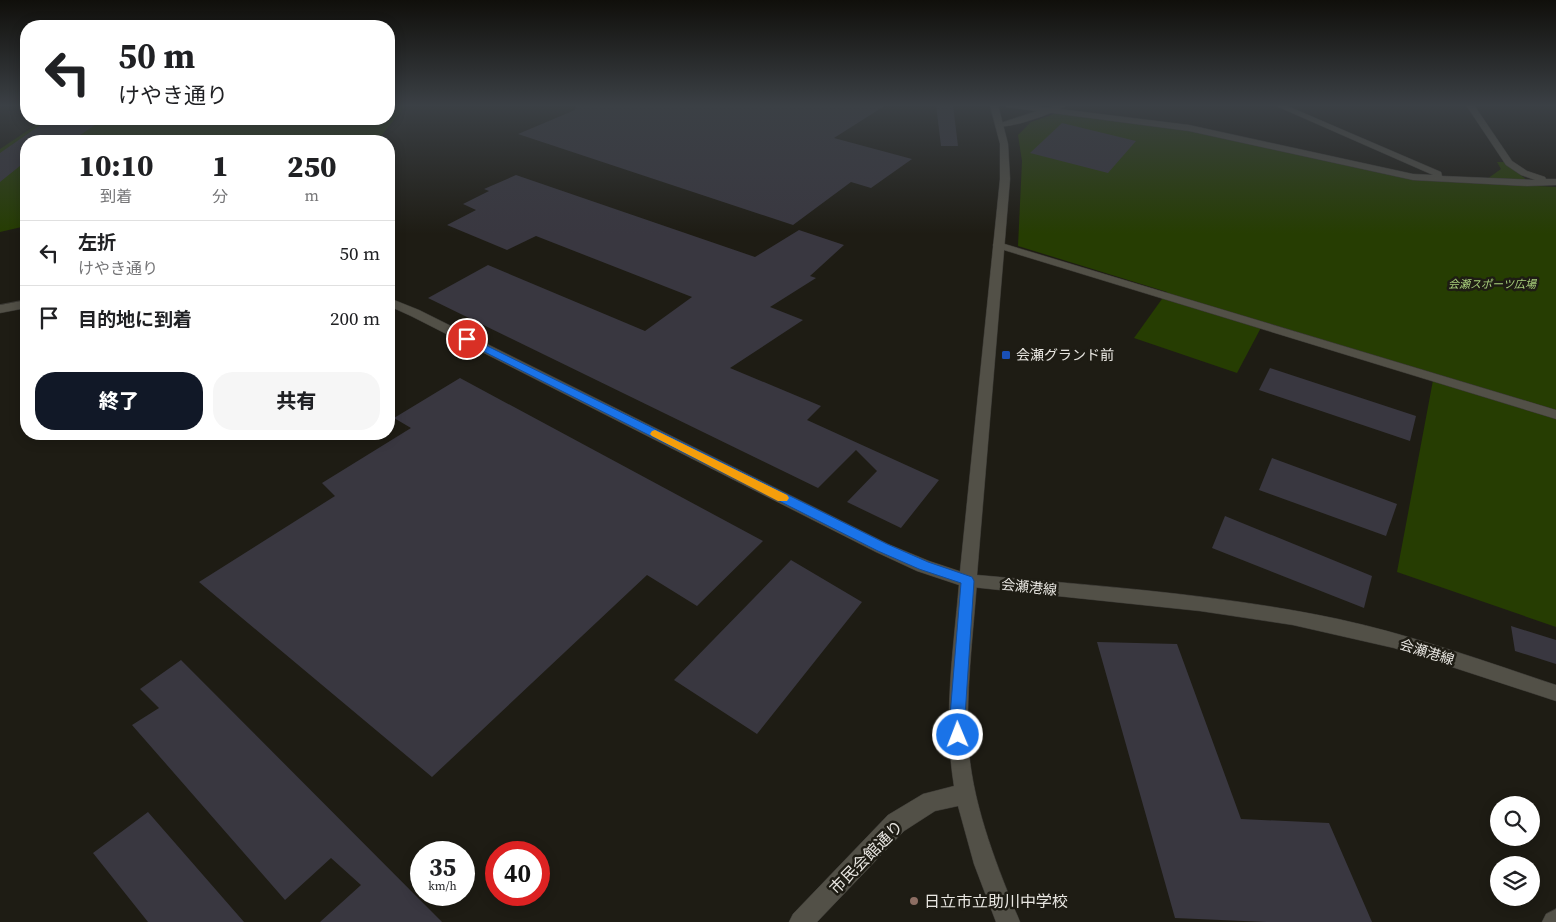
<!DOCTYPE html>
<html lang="ja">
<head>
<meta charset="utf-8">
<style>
	body { margin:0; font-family:"Source Serif 4","Noto Sans JP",serif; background:#f6f6f6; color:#202124; height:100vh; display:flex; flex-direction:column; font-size:19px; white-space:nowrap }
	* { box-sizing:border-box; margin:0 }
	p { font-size:16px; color:#757577 }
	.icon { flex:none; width:28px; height:28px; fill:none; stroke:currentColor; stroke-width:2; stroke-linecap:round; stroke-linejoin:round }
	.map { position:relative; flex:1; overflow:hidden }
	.sheet { position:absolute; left:20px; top:135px; width:375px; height:305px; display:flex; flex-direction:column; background:#fff; border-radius:20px; box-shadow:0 2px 12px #0003 }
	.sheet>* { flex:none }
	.top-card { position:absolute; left:20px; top:20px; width:375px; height:105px; border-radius:20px; box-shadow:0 2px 12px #0003; background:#fff; color:#202124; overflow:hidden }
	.controls { position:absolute; left:1490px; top:796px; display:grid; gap:10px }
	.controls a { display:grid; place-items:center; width:50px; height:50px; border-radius:50%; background:#fff; box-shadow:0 2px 12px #0003; font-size:25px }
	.speed { position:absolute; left:410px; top:841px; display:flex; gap:10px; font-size:25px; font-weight:700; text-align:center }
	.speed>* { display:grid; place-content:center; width:65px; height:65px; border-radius:50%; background:#fff; box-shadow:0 2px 12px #0003; line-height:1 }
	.speed small { font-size:12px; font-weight:400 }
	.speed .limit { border:8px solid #d22; background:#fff; color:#111 }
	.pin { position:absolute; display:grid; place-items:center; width:42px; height:42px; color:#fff; margin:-21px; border:2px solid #fff; border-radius:50%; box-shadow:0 1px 5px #0007 }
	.me { position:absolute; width:55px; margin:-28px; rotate:359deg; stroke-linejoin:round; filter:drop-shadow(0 0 4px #0008) }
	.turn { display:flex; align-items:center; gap:18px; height:105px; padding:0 15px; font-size:22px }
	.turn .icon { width:65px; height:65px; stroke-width:2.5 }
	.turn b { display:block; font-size:35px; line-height:42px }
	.eta { display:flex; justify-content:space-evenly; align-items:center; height:85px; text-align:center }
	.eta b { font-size:30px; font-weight:800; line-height:35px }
	.button { display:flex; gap:10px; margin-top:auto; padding:10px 15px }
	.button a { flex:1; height:58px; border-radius:20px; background:#111827; color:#fff; font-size:20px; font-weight:800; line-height:58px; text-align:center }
	.button a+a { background:#f6f6f6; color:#202124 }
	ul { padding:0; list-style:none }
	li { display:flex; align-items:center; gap:15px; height:65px; padding:0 15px; border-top:1px solid #e0e0e0 }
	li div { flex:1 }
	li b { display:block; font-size:19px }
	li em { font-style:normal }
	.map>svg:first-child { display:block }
</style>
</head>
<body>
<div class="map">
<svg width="1556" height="922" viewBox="0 0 1556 922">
	<rect width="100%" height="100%" fill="#1e1c14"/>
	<!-- green -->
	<path fill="#263d02" d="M 389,105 L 406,105 L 377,141 L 26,141 L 26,226 L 0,232 L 0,149 L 45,119 L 389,119 Z
		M 1057,113 L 1190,130 L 1414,179 L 1556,187 L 1556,627 L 1397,572 L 1434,375 L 1264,322 L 1237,373 L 1134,338 L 1167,292 L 1018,246 L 1022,161 L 1018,135 L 1031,122 Z
		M 1497,162 L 1504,162 L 1527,180 L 1487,179 L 1501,169 Z"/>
	<!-- building -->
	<path fill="#393740" d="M 576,105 L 886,105 L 834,138 L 912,159 L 871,188 L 851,182 L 793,225 L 518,134 L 575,110 Z
		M 936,105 L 953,105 L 958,146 L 941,146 Z
		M 49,119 L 104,119 L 71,141 L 26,141 L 26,161 L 0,182 L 0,153 Z
		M 1062,123 L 1136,141 L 1108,173 L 1030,153 Z
		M 516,175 L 755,257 L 799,230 L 844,245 L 810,276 L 816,278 L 770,307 L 803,320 L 730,368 L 821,406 L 807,420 L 939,480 L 901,528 L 847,502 L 877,471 L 856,450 L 818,488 L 428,298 L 488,265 L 645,331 L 692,297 L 536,236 L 507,250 L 447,225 L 476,210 L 463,204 L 489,191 L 484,189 Z
		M 1270,368 L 1416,416 L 1410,441 L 1259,390 Z
		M 460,378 L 763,541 L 697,606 L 647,575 L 432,777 L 199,582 L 335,496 L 322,483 L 411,428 L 394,418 Z
		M 1272,458 L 1397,504 L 1386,536 L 1259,490 Z
		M 1225,516 L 1372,576 L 1364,608 L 1212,548 Z
		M 791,560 L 862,602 L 757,734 L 674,680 Z
		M 1511,626 L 1556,640 L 1556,664 L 1515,651 Z
		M 1097,642 L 1177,644 L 1241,819 L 1329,823 L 1372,922 L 1266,922 L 1175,918 Z
		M 181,660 L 442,922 L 320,922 L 361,885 L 331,858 L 285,900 L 132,725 L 159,708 L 140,689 Z
		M 148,812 L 244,922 L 148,922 L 93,853 Z"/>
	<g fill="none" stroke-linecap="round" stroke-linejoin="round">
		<defs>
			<path id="minor" d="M 1003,105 L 1027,105 L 1189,125 L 1413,174 L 1433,175 L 1274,105 L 1285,105 L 1441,172 L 1442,176 L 1535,180 L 1521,175 L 1506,165 L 1466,105 L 1474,105 L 1512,161 L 1527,171 L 1545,177 L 1546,179 L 1556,179 L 1556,185 L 1527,186 L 1413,180 L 1189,131 L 1007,107 Z
				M 998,242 L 1556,410 L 1556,419 L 994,247 L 993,245 L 994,243 Z
				M 1556,909 L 1556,922 L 1542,922 L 1546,914 Z"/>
			<path id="tertiary" d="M 1055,105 L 1067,105 C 1057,112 1004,132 995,125 Z
				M 389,298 L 419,310 L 888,544 L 929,561 L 974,576 L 977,581 C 973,637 965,695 969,752 C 974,809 998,869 1020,922 L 996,922 L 974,864 L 958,806 L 935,811 L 904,831 L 817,922 L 789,922 L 793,914 L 888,815 L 923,794 L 954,786 C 943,718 953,653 959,585 L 917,571 L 876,552 L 411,316 L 389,306 Z
				M 26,300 L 26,308 L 0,313 L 0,305 Z"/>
			<path id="secondary" d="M 990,105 L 998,105 L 1008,144 L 1010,179 L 977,575 C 1098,586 1219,594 1338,619 C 1412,635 1484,661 1556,685 L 1556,701 L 1394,648 L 1293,625 L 1200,611 L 962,586 L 959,581 L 1000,179 L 1000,144 Z"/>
		</defs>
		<!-- minor casing -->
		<use href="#minor" stroke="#393733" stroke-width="1"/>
		<!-- tertiary casing -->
		<use href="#tertiary" stroke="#393733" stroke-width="1"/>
		<!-- secondary casing -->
		<use href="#secondary" stroke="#393733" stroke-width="1"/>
		<!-- minor -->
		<use href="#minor" fill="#525047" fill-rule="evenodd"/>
		<!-- tertiary -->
		<use href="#tertiary" fill="#525047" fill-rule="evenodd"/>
		<!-- secondary -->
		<use href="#secondary" fill="#525047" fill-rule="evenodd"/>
	</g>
	<!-- sky -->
	<linearGradient id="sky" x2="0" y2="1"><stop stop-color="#100f0b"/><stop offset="0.45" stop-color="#3b4045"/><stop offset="1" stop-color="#3b4045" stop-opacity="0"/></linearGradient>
	<rect width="1556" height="234" fill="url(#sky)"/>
	<!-- route -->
	<path fill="#1a73e8" stroke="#114b97" d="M 467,336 L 887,544 L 928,562 L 972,577 L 974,581 L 965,716 L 966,735 L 964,740 L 958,742 L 953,740 L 951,735 L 950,716 L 961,583 L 919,569 L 878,551 L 463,341 L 462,339 Z"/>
	<!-- slow -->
	<path fill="#f59e0b" d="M 655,430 L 787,495 L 789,498 L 787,501 L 778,501 L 652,436 L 650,434 L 652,431 Z"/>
	<!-- markers -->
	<rect fill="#1a4fb4" stroke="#1e1c14" stroke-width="2" x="1001" y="350" width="10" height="10" rx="2.5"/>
	<circle fill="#8d6e63" stroke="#1e1c14" stroke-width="2" cx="914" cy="901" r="5"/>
	<g text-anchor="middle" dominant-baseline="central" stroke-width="5" stroke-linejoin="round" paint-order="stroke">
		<!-- far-park labels -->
		<g font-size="11" font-style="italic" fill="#a8cf7c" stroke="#1e1c14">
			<text x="1492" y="284">会瀬スポーツ広場</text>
		</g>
		<!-- poi labels -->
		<g font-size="14" fill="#e8e6e1" stroke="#1e1c14" text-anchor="start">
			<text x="1016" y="355">会瀬グランド前</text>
		</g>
		<!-- street labels -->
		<g font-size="14" fill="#e8e6e1" stroke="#1e1c14">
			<text transform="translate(1029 587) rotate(6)">会瀬港線</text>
			<text transform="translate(1427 652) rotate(17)">会瀬港線</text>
		</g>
		<!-- near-street labels -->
		<g font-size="16" fill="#e8e6e1" stroke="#1e1c14">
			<text transform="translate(866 857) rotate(-45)">市民会館通り</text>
		</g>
		<!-- near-poi labels -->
		<g font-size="16" fill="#e8e6e1" stroke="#1e1c14" text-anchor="start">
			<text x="924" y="901">日立市立助川中学校</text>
		</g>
	</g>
</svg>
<div class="controls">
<a><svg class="icon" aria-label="search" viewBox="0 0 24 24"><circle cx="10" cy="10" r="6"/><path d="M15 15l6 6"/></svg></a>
<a><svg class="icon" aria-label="layers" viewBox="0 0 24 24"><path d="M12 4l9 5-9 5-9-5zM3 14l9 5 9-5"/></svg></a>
</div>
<div class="speed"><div>35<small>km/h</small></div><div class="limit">40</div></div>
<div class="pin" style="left:467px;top:339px;background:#d93025"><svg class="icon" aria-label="arrive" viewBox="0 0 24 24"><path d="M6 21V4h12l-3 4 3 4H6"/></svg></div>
<svg class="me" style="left:958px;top:735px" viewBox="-20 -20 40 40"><circle r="17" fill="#1a73e8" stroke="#fff" stroke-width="3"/><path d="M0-11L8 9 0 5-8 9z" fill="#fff"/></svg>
<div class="top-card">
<div class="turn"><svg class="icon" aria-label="left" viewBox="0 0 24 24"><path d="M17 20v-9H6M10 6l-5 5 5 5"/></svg><div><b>50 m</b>けやき通り</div></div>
</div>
<section class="sheet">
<div class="eta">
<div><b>10:10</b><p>到着</p></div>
<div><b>1</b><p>分</p></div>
<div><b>250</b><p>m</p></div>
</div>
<ul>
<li><svg class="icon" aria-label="left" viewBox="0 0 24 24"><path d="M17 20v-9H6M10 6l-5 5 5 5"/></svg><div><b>左折</b><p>けやき通り</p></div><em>50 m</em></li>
<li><svg class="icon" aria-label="arrive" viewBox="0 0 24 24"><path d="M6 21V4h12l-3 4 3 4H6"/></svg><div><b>目的地に到着</b></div><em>200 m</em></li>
</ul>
<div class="button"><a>終了</a><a>共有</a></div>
</section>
</div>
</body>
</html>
